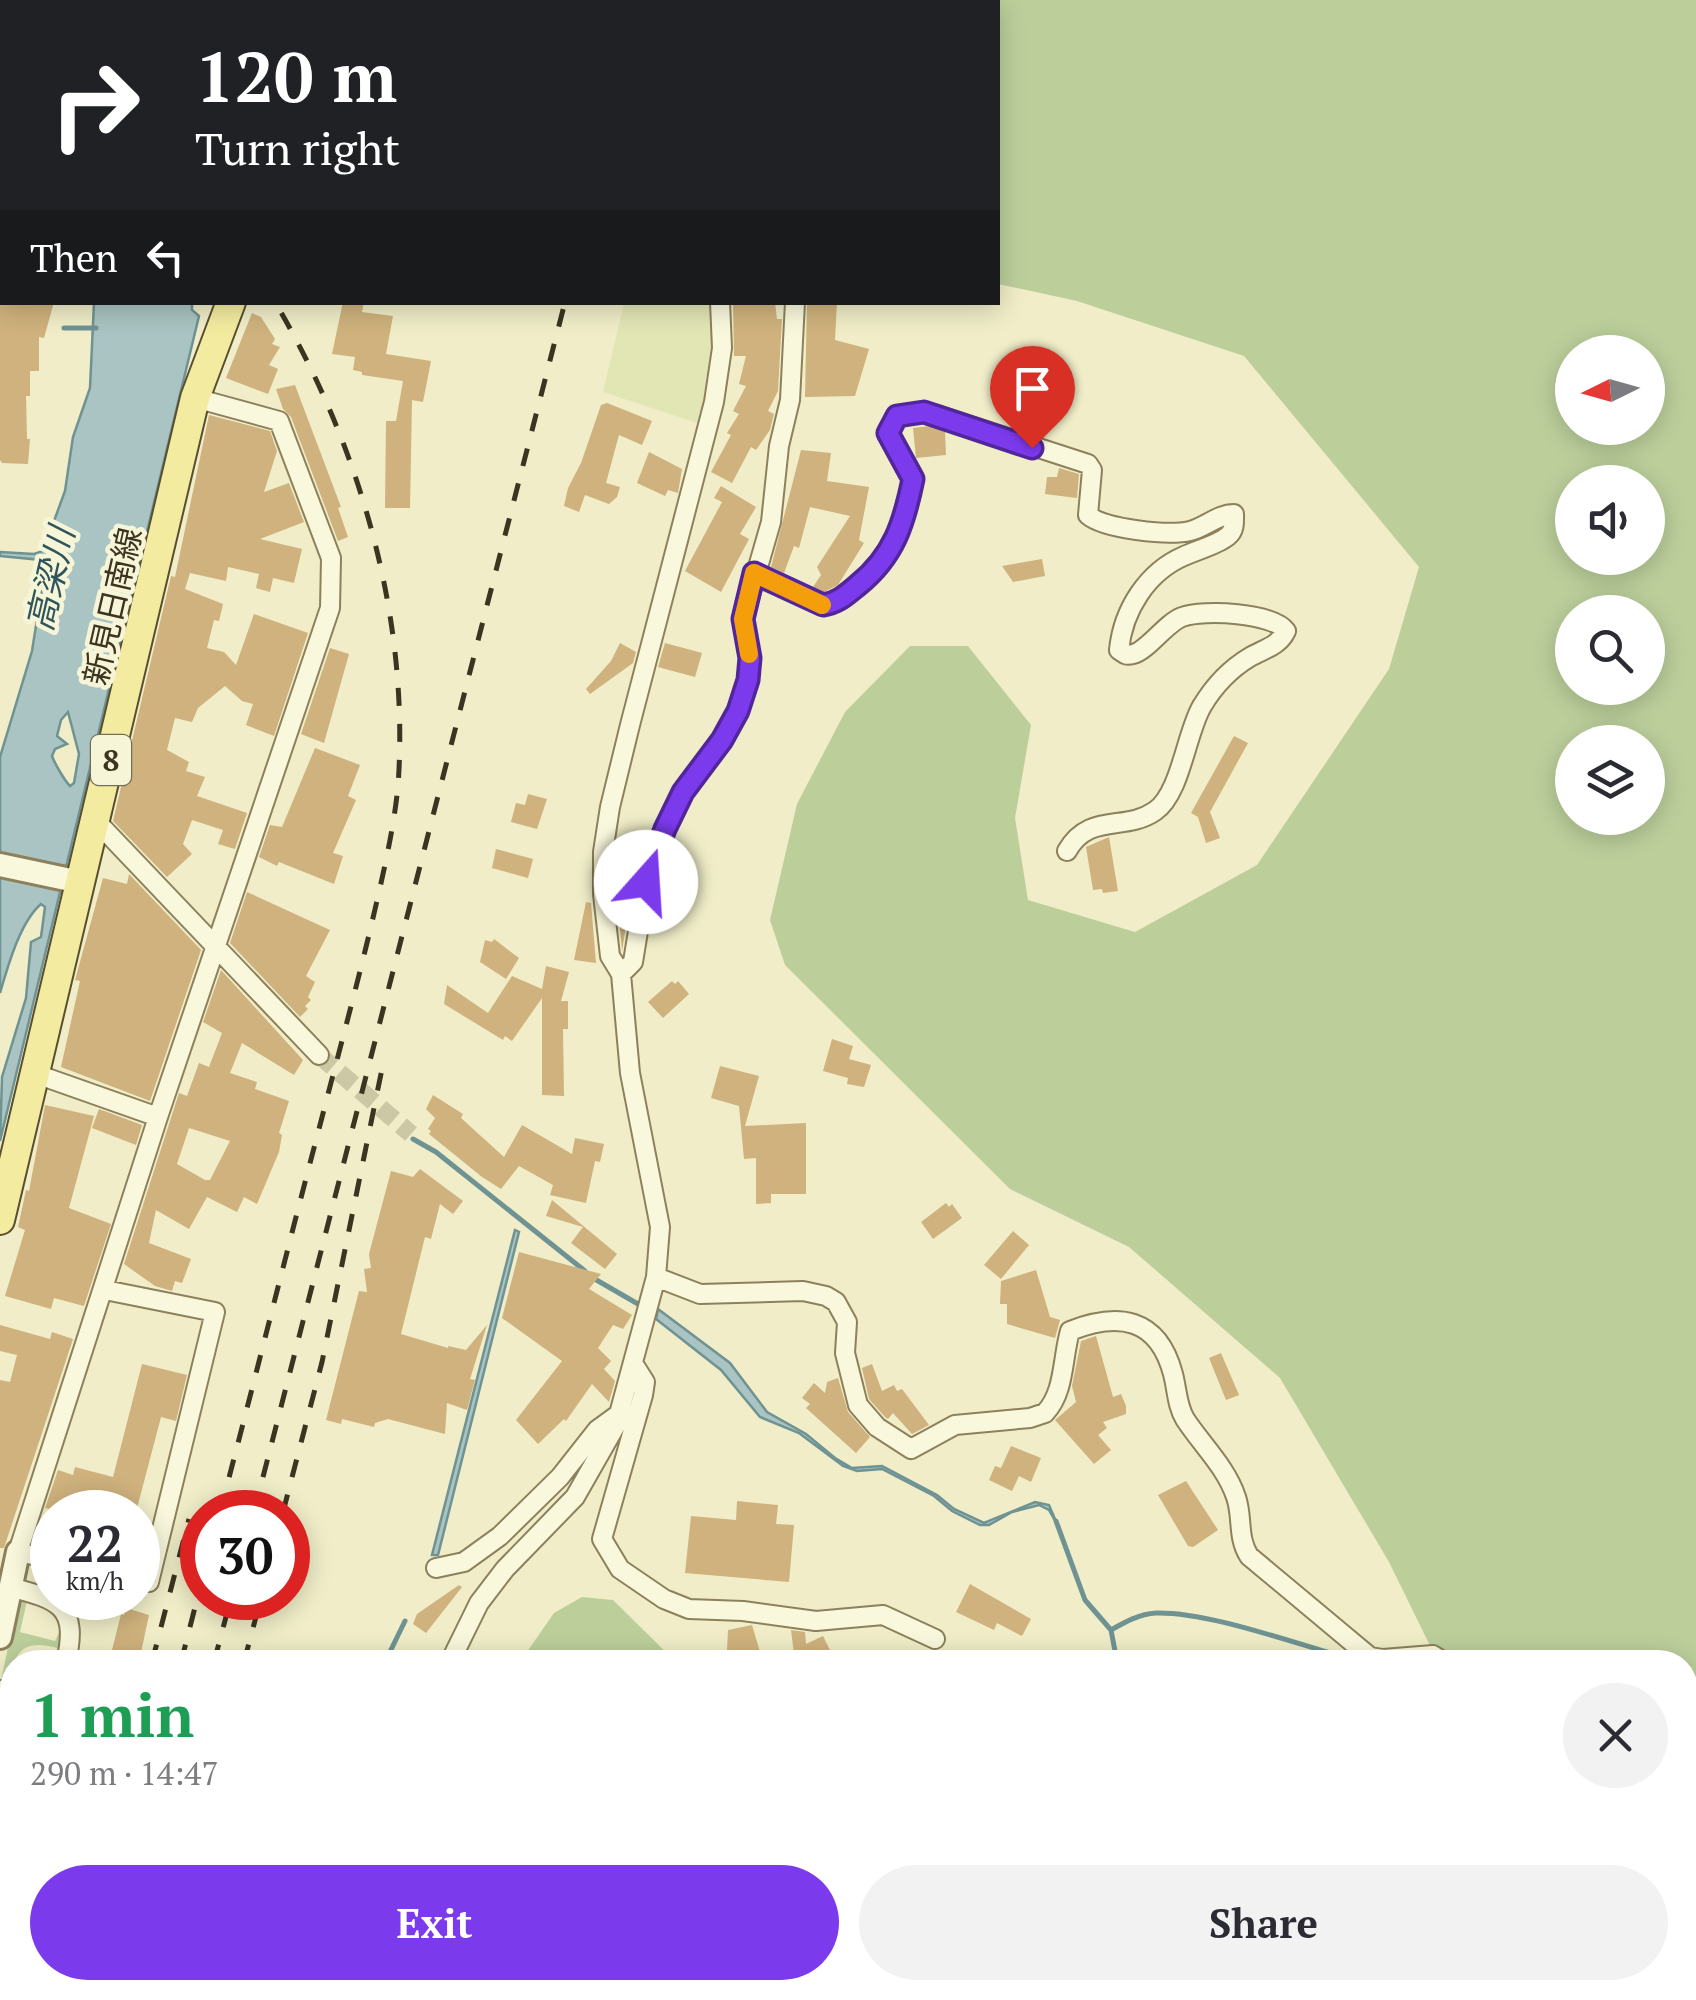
<!DOCTYPE html>
<html lang="en">
<head>
<meta charset="utf-8">
<style>
	body { margin:0; font-family:"PT Serif","Noto Sans JP",serif; background:#f2f2f3; color:#2b2b33; height:100vh; display:flex; flex-direction:column; font-size:38px; white-space:nowrap }
	* { box-sizing:border-box; margin:0 }
	p { font-size:32px; color:#7c7c81 }
	.icon { flex:none; width:55px; height:55px; fill:none; stroke:currentColor; stroke-width:2; stroke-linecap:round; stroke-linejoin:round }
	.map { position:relative; flex:1; overflow:hidden }
	.details { position:absolute; left:0px; top:1650px; width:1698px; height:350px; display:flex; flex-direction:column; background:#fff; border-radius:40px 40px 0 0; box-shadow:0 5px 25px #0003 }
	.details>* { flex:none }
	.top-card { position:absolute; left:0px; top:0px; width:1000px; height:305px; box-shadow:0 5px 25px #0003; background:#202124; color:#fff; overflow:hidden }
	.needle { width:65px; rotate:265deg }
	.buttons { position:absolute; left:1555px; top:335px; display:grid; gap:20px }
	.buttons a { display:grid; place-items:center; width:110px; height:110px; border-radius:50%; background:#fff; box-shadow:0 5px 25px #0003; font-size:50px }
	.speed { position:absolute; left:30px; top:1490px; display:flex; gap:20px; font-size:50px; font-weight:700; text-align:center }
	.speed>* { display:grid; place-content:center; width:130px; height:130px; border-radius:50%; background:#fff; box-shadow:0 5px 25px #0003; line-height:1 }
	.speed small { font-size:25px; font-weight:400 }
	.speed .limit { border:15px solid #d22; background:#fff; color:#111 }
	.pin { position:absolute; display:grid; place-items:center; width:85px; height:85px; color:#fff; margin:-102px -42px; border-radius:50% 50% 50% 0; rotate:-45deg; box-shadow:0 0 10px #0007 }
	.pin .icon { rotate:45deg }
	.me { position:absolute; width:110px; margin:-55px; rotate:19deg; stroke-linejoin:round; filter:drop-shadow(0 0 8px #0008) }
	.turn { display:flex; align-items:center; gap:35px; height:210px; padding:0 30px; font-size:45px }
	.turn .icon { width:130px; height:130px; stroke-width:2.5 }
	.turn b { display:block; font-size:70px; line-height:85px }
	.then { display:flex; align-items:center; height:95px; padding:0 30px; background:#0003; gap:20px; font-size:38px }
	.round { display:grid; place-items:center; flex:none; width:105px; height:105px; border-radius:52px; background:#f2f2f3 }
	.headline { display:flex; align-items:center; justify-content:space-between; height:170px; padding:0 30px }
	h1 { font-size:60px; font-weight:700; line-height:75px; color:#1e9e55 }
	.button { display:flex; gap:20px; margin-top:auto; padding:20px 30px }
	.button a { flex:1; height:115px; border-radius:60px; background:#7c3aed; color:#fff; font-size:40px; font-weight:700; line-height:115px; text-align:center }
	.button a+a { background:#f2f2f3; color:#2b2b33 }
	.map>svg:first-child { display:block }
</style>
</head>
<body>
<div class="map">
<svg width="1696" height="2000" viewBox="0 0 1696 2000">
	<rect width="100%" height="100%" fill="#f0edc8"/>
	<!-- farmland -->
	<path fill="#e2e6b5" d="M 624,303 L 714,303 L 711,369 L 700,424 L 603,392 Z"/>
	<!-- green -->
	<path fill="#bccf9b" fill-rule="evenodd" d="M 761,0 L 1696,0 L 1696,2000 L 399,2000 L 400,1988 L 1685,1988 L 1685,1662 L 1438,1662 L 1389,1562 L 1280,1378 L 1129,1247 L 1010,1189 L 785,965 L 770,920 L 797,804 L 845,712 L 910,646 L 968,646 L 1031,725 L 1015,818 L 1028,900 L 1135,932 L 1257,865 L 1389,669 L 1419,567 L 1244,356 L 1077,301 L 998,284 L 998,2 ZM 1572,352 L 1648,352 L 1648,428 L 1572,428 ZM 1572,482 L 1648,482 L 1648,558 L 1572,558 ZM 1572,612 L 1648,612 L 1648,688 L 1572,688 ZM 1572,742 L 1648,742 L 1648,818 L 1572,818 Z
		M 582,1597 L 613,1600 L 676,1662 L 520,1662 L 554,1613 Z
		M 18,1599 L 27,1601 L 20,1632 L 55,1641 L 61,1628 L 61,1649 C 22,1638 17,1650 6,1684 L 1,1681 Z"/>
	<!-- water -->
	<path fill="#a9c4c2" stroke="#6f9392" stroke-width="2.5" fill-rule="evenodd" d="M 94,303 L 192,303 L 192,310 L 199,316 L 0,1141 L 2,1077 L 26,998 L 31,942 L 41,937 L 45,907 L 41,904 C 20,922 8,966 0,993 L 0,757 L 32,651 L 43,582 L 41,560 L 0,556 L 0,552 L 34,554 L 43,551 L 65,491 L 73,437 L 90,388 ZM 68,712 L 79,754 L 74,783 L 70,786 C 64,780 54,762 52,756 L 55,749 L 67,744 L 57,736 L 61,720 Z
		M 515,1230 L 519,1232 L 438,1555 L 432,1555 Z
		M 658,1309 L 730,1363 L 767,1412 L 806,1434 L 835,1458 L 852,1468 L 882,1466 L 937,1495 L 954,1509 L 984,1523 L 1035,1502 L 1049,1505 L 1058,1526 L 1049,1510 L 1039,1505 L 1012,1512 L 989,1525 L 980,1525 L 952,1511 L 934,1496 L 882,1469 L 857,1471 L 843,1466 L 799,1433 L 760,1417 L 721,1370 L 656,1319 Z"/>
	<g fill="none" stroke-linecap="round" stroke-linejoin="round">
		<!-- stream -->
		<path stroke="#6f9392" stroke-width="5" d="M 64,328 L 96,328
			M 413,1139 L 436,1152 L 585,1271
			M 593,1278 L 638,1304
			M 1056,1521 L 1085,1600 L 1111,1630 L 1115,1651 L 1127,1662
			M 1111,1630 C 1125,1622 1139,1614 1156,1613 C 1207,1612 1284,1640 1334,1654 L 1349,1653
			M 385,1662 L 405,1621"/>
	</g>
	<!-- building -->
	<path fill="#cfb27d" fill-rule="evenodd" d="M 0,302 L 54,302 L 44,338 L 39,337 L 39,371 L 30,371 L 30,396 L 26,396 L 27,439 L 30,439 L 28,464 L 2,463 L 0,460 Z
		M 343,302 L 364,302 L 362,312 L 393,316 L 386,354 L 431,361 L 423,402 L 412,400 L 410,508 L 385,508 L 386,421 L 396,421 L 403,381 L 362,375 L 362,372 L 353,370 L 355,357 L 332,354 Z
		M 733,302 L 775,302 L 777,319 L 782,319 L 778,391 L 768,411 L 774,414 L 770,430 L 756,450 L 751,447 L 732,483 L 711,472 L 731,435 L 727,433 L 739,414 L 733,411 L 746,386 L 739,384 L 746,356 L 734,356 Z
		M 807,302 L 837,302 L 835,340 L 869,349 L 855,396 L 805,397 Z
		M 252,313 L 261,317 L 275,339 L 272,344 L 280,347 L 269,365 L 278,369 L 268,394 L 226,378 Z
		M 295,385 L 341,507 L 338,508 L 348,537 L 338,541 L 291,417 L 283,409 L 276,389 Z
		M 607,403 L 652,421 L 642,445 L 619,435 L 606,483 L 620,487 L 617,497 L 609,504 L 585,495 L 579,512 L 564,506 L 568,488 L 581,463 L 601,405 Z
		M 209,415 L 270,431 L 277,451 L 264,492 L 289,483 L 304,522 L 260,539 L 302,549 L 294,583 L 273,578 L 270,592 L 256,588 L 259,574 L 228,567 L 226,581 L 190,573 L 185,589 L 223,604 L 219,621 L 214,620 L 207,648 L 224,652 L 236,665 L 254,614 L 308,633 L 274,736 L 246,725 L 253,704 L 242,701 L 225,686 L 198,708 L 192,722 L 175,718 L 167,750 L 189,762 L 186,771 L 205,777 L 197,796 L 247,813 L 235,849 L 218,844 L 223,830 L 192,820 L 183,844 L 192,854 L 167,877 L 113,821 L 171,576 L 175,577 Z
		M 930,426 L 945,431 L 946,455 L 916,458 L 913,428 Z
		M 801,450 L 831,453 L 827,481 L 869,487 L 859,540 L 864,543 L 838,585 L 824,592 L 813,587 L 821,575 L 817,567 L 850,516 L 810,507 L 799,548 L 794,546 L 784,573 L 771,567 Z
		M 649,452 L 682,469 L 678,493 L 668,490 L 665,496 L 637,483 Z
		M 1059,468 L 1079,474 L 1077,498 L 1045,494 L 1047,477 L 1057,477 Z
		M 721,486 L 756,507 L 740,534 L 749,539 L 721,592 L 685,571 L 722,502 L 714,498 Z
		M 1042,559 L 1045,576 L 1013,582 L 1002,566 Z
		M 620,643 L 636,652 L 633,663 L 590,694 L 586,689 L 611,661 Z
		M 665,643 L 702,653 L 695,677 L 658,667 Z
		M 330,648 L 349,654 L 324,743 L 301,734 Z
		M 1234,736 L 1248,743 L 1210,812 L 1220,838 L 1206,843 L 1198,817 L 1191,813 Z
		M 315,748 L 360,765 L 348,796 L 356,800 L 333,853 L 343,856 L 334,884 L 279,862 L 277,866 L 259,857 L 270,825 L 282,827 Z
		M 528,794 L 547,799 L 537,829 L 511,822 L 516,803 L 525,805 Z
		M 1109,837 L 1118,891 L 1103,893 L 1102,889 L 1093,890 L 1086,847 Z
		M 496,849 L 533,859 L 528,878 L 492,868 Z
		M 629,854 L 641,859 L 631,894 L 622,951 L 616,886 L 621,857 L 627,859 Z
		M 129,874 L 201,950 L 150,1101 L 61,1067 L 80,981 L 75,980 L 103,878 L 127,884 Z
		M 247,892 L 330,930 L 306,976 L 315,982 L 308,997 L 311,1000 L 305,1006 L 308,1009 L 300,1017 L 230,943 Z
		M 586,902 L 591,903 L 596,963 L 574,960 Z
		M 494,939 L 519,958 L 506,979 L 480,962 L 485,940 L 492,942 Z
		M 546,966 L 569,972 L 561,1001 L 568,1001 L 568,1029 L 563,1029 L 564,1096 L 542,1095 L 542,998 L 512,1041 L 505,1036 L 503,1040 L 444,1004 L 447,985 L 488,1013 L 512,976 L 542,989 Z
		M 221,970 L 303,1060 L 294,1075 L 242,1043 L 230,1073 L 257,1082 L 255,1089 L 289,1101 L 279,1133 L 282,1135 L 279,1152 L 257,1204 L 244,1197 L 237,1212 L 207,1197 L 189,1229 L 156,1210 L 149,1243 L 191,1259 L 182,1283 L 175,1281 L 172,1291 L 155,1286 L 124,1264 L 179,1093 L 187,1096 L 199,1063 L 209,1067 L 222,1033 L 203,1022 ZM 189,1128 L 230,1141 L 210,1180 L 205,1180 L 177,1164 Z
		M 672,981 L 675,984 L 678,981 L 689,994 L 663,1018 L 648,1002 Z
		M 832,1039 L 853,1046 L 849,1059 L 871,1065 L 864,1087 L 847,1084 L 848,1078 L 823,1071 Z
		M 720,1066 L 759,1076 L 745,1126 L 806,1123 L 806,1194 L 771,1194 L 771,1203 L 756,1204 L 756,1158 L 744,1159 L 739,1106 L 711,1098 Z
		M 433,1095 L 463,1114 L 461,1118 L 504,1157 L 522,1125 L 572,1154 L 575,1138 L 604,1144 L 600,1162 L 595,1161 L 586,1203 L 550,1195 L 553,1185 L 519,1166 L 501,1189 L 482,1177 L 429,1134 L 431,1131 L 428,1129 L 435,1118 L 426,1109 Z
		M 45,1105 L 94,1116 L 69,1208 L 111,1224 L 84,1306 L 54,1298 L 51,1309 L 5,1296 L 25,1230 L 18,1227 L 26,1190 L 29,1191 Z
		M 99,1109 L 142,1125 L 136,1145 L 92,1128 Z
		M 420,1169 L 463,1201 L 453,1214 L 440,1204 L 431,1239 L 425,1237 L 401,1334 L 448,1348 L 448,1346 L 466,1350 L 487,1325 L 470,1379 L 475,1380 L 467,1410 L 447,1403 L 445,1434 L 388,1419 L 375,1423 L 374,1427 L 342,1419 L 341,1424 L 326,1420 L 359,1291 L 367,1292 L 364,1269 L 371,1268 L 369,1254 L 391,1171 L 413,1177 Z
		M 552,1200 L 617,1254 L 605,1269 L 571,1243 L 583,1227 L 546,1216 Z
		M 946,1203 L 949,1207 L 952,1204 L 962,1218 L 933,1239 L 921,1222 Z
		M 1013,1231 L 1029,1245 L 1001,1279 L 984,1265 Z
		M 519,1252 L 601,1274 L 589,1289 L 632,1315 L 623,1329 L 613,1325 L 598,1348 L 611,1361 L 604,1369 L 615,1381 L 609,1402 L 592,1384 L 566,1421 L 564,1419 L 538,1444 L 516,1420 L 562,1361 L 502,1318 Z
		M 1036,1270 L 1050,1317 L 1060,1320 L 1055,1338 L 1007,1324 L 1007,1304 L 1000,1304 L 1001,1281 Z
		M 0,1325 L 50,1339 L 52,1332 L 73,1339 L 4,1548 L 0,1548 L 0,1380 L 10,1382 L 17,1355 L 0,1351 Z
		M 1096,1336 L 1113,1397 L 1121,1394 L 1126,1406 L 1126,1414 L 1103,1422 L 1107,1428 L 1098,1435 L 1111,1450 L 1094,1464 L 1055,1420 L 1076,1402 L 1072,1386 L 1081,1341 Z
		M 1221,1353 L 1239,1395 L 1226,1400 L 1209,1358 Z
		M 142,1364 L 187,1375 L 176,1421 L 161,1417 L 136,1512 L 64,1512 L 45,1508 L 58,1470 L 73,1475 L 75,1467 L 113,1477 Z
		M 872,1364 L 882,1391 L 894,1385 L 897,1391 L 902,1389 L 929,1425 L 912,1434 L 893,1413 L 888,1419 L 885,1417 L 869,1399 L 862,1368 Z
		M 838,1378 L 848,1412 L 870,1437 L 856,1453 L 806,1408 L 810,1404 L 802,1398 L 814,1383 L 825,1393 L 827,1382 Z
		M 1011,1446 L 1041,1458 L 1031,1482 L 1019,1476 L 1012,1491 L 989,1480 L 995,1466 L 1001,1468 Z
		M 1186,1481 L 1218,1530 L 1193,1547 L 1188,1546 L 1158,1495 Z
		M 737,1501 L 778,1505 L 776,1524 L 794,1525 L 789,1582 L 685,1573 L 691,1516 L 736,1520 Z
		M 970,1584 L 1031,1619 L 1022,1636 L 997,1623 L 994,1630 L 956,1612 Z
		M 459,1585 L 462,1587 L 426,1633 L 413,1624 L 417,1614 Z
		M 126,1608 L 149,1615 L 139,1662 L 109,1662 L 121,1614 L 124,1615 Z
		M 752,1625 L 763,1662 L 704,1662 L 727,1650 L 728,1630 Z
		M 791,1630 L 805,1632 L 806,1644 L 823,1636 L 836,1662 L 795,1662 Z"/>
	<g fill="none" stroke-linecap="round" stroke-linejoin="round">
		<!-- minor-tunnel -->
		<path stroke="#ccc8a6" stroke-width="18" stroke-dasharray="18 9" stroke-linecap="butt" d="M 319,1055 L 411,1134"/>
		<defs>
			<path id="minor" d="M 715,2 L 715,0
				M 754,573 L 823,605 C 838,602 847,594 858,585 C 894,556 904,523 913,479 L 888,433 L 897,417 L 924,412 L 937,415 L 1088,464 L 1092,470 L 1088,515 C 1104,529 1168,536 1190,531 C 1206,527 1218,514 1234,514 C 1234,522 1235,530 1228,536 C 1217,545 1197,550 1184,556 C 1147,572 1123,610 1119,650 C 1125,654 1125,656 1133,654 C 1147,651 1166,623 1182,617 C 1204,609 1273,613 1286,631 C 1279,646 1264,649 1250,657 C 1230,669 1214,686 1202,706 C 1186,733 1181,793 1155,811 C 1125,832 1089,812 1067,851
				M 97,822 L 319,1055
				M 621,974 L 633,962 L 646,882 L 665,829 L 683,792 L 722,740 L 738,711 L 748,680 L 749,658 L 743,619 L 771,522 L 779,446 L 790,400 L 795,302
				M 36,1074 L 158,1117
				M 656,1277 L 700,1294 L 803,1291 L 826,1296 L 836,1302 L 847,1322 L 845,1353 L 858,1405 L 877,1427 L 911,1449 L 955,1425 L 1030,1418 L 1045,1413 C 1065,1392 1062,1359 1070,1331 C 1118,1312 1158,1317 1173,1374 C 1177,1389 1177,1406 1185,1419 C 1202,1445 1226,1467 1236,1497 C 1243,1517 1237,1537 1249,1556 L 1370,1657 L 1383,1659 L 1433,1655 L 1444,1662
				M 105,1290 L 215,1312 L 149,1582 L 138,1579
				M 633,1363 L 645,1382 L 643,1395 L 602,1539 L 620,1569 L 664,1599 L 689,1609 L 743,1611 L 816,1621 L 883,1615 L 935,1639
				M 52,1559 L 18,1552 L 158,1117 L 330,608 L 331,558 L 279,421 L 195,398
				M 436,1568 L 464,1562 L 500,1536 L 560,1477 L 597,1430 L 619,1414
				M 10,1587 C 59,1600 79,1606 66,1662
				M 450,1662 L 479,1603 L 505,1569 L 575,1497 L 616,1425 L 656,1277 L 660,1227 L 630,1073 L 621,974 L 610,956 L 603,894 L 603,852 L 610,807 L 630,725 L 714,402 L 722,348 L 720,302
				M 0,1690 L 12,1697
				M 0,1921 L 3,1921 L 12,1881
				M 317,2000 L 321,1988"/>
			<path id="tertiary" d="M 0,865 L 80,882
				M 0,1637 L 18,1552"/>
			<path id="primary" d="M 337,2 L 338,0
				M 0,1220 L 195,398 L 231,302"/>
		</defs>
		<!-- minor casing -->
		<use href="#minor" stroke="#8c815c" stroke-width="22"/>
		<!-- tertiary casing -->
		<use href="#tertiary" stroke="#8c815c" stroke-width="28"/>
		<!-- primary casing -->
		<use href="#primary" stroke="#5a4e30" stroke-width="32"/>
		<!-- minor -->
		<use href="#minor" stroke="#faf8dc" stroke-width="18"/>
		<!-- tertiary -->
		<use href="#tertiary" stroke="#faf8dc" stroke-width="22"/>
		<!-- primary -->
		<use href="#primary" stroke="#f3eca0" stroke-width="28"/>
		<!-- rail -->
		<path stroke="#3c3420" stroke-width="5" stroke-dasharray="18 18" stroke-linecap="butt" d="M 642,2 L 643,0
			M 0,22 L 2,23
			M 220,1512 C 254,1383 286,1254 320,1125 C 339,1051 359,979 376,905 C 385,866 394,826 398,786 C 410,618 360,446 275,302
			M 254,1512 L 565,302
			M 283,1512 L 322,1362 L 382,1069
			M 152,1662 L 189,1519
			M 181,1662 L 202,1580
			M 214,1662 L 231,1598
			M 244,1662 L 261,1598
			M 68,2000 L 70,1988
			M 128,2000 L 131,1988
			M 157,2000 L 160,1988"/>
	</g>
	<g fill="none" stroke-linecap="round" stroke-linejoin="round">
		<defs>
			<path id="route" d="M 646,882 L 665,829 L 683,792 L 722,740 L 738,711 L 748,680 L 750,658 L 743,619 L 754,573 L 823,605 C 838,603 847,594 858,585 C 894,556 904,523 913,479 L 888,433 L 897,416 L 924,412 L 1032,448"/>
		</defs>
		<!-- route casing -->
		<use href="#route" stroke="#51269a" stroke-width="25"/>
		<!-- route -->
		<use href="#route" stroke="#7c3aed" stroke-width="18"/>
		<!-- slow -->
		<path stroke="#f59e0b" stroke-width="18" d="M 749,654 L 743,619 L 754,573 L 822,605"/>
	</g>
	<g text-anchor="middle" dominant-baseline="central" stroke-width="9" stroke-linejoin="round" paint-order="stroke">
		<!-- shield labels -->
		<rect fill="#f7f5d8" stroke="#746e57" stroke-width="2.5" x="91" y="735" width="40" height="50" rx="8"/>
		<g font-size="30" font-weight="bold" fill="#3c3420">
			<text x="111" y="760">8</text>
		</g>
		<!-- street labels -->
		<g font-size="32" fill="#3c3420" stroke="#f7f5d8">
			<text transform="translate(112 606) rotate(-77)">新見日南線</text>
		</g>
		<!-- water labels -->
		<g font-size="35" font-style="italic" fill="#2f555c" stroke="#f7f5d8">
			<text transform="translate(50 579) rotate(-77)">高梁川</text>
		</g>
	</g>
</svg>
<div class="buttons">
<a><svg class="needle" viewBox="-14 -14 28 28"><path d="M0-13l5 13h-10z" fill="#e53935"/><path d="M0 13l5-13h-10z" fill="#7c7c81"/></svg></a>
<a><svg class="icon" aria-label="sound" viewBox="0 0 24 24"><path d="M4 9h4l5-4v14l-5-4H4zM17 9q2 3 0 6"/></svg></a>
<a><svg class="icon" aria-label="search" viewBox="0 0 24 24"><circle cx="10" cy="10" r="6"/><path d="M15 15l6 6"/></svg></a>
<a><svg class="icon" aria-label="layers" viewBox="0 0 24 24"><path d="M12 4l9 5-9 5-9-5zM3 14l9 5 9-5"/></svg></a>
</div>
<div class="speed"><div>22<small>km/h</small></div><div class="limit">30</div></div>
<div class="pin" style="left:1032px;top:448px;background:#d93025"><svg class="icon" aria-label="arrive" viewBox="0 0 24 24"><path d="M6 21V4h12l-3 4 3 4H6"/></svg></div>
<svg class="me" style="left:646px;top:882px" viewBox="-20 -20 40 40"><circle r="19" fill="#fff"/><path d="M0-13L10 11 0 6-10 11z" fill="#7c3aed"/></svg>
<div class="top-card">
<div class="turn"><svg class="icon" aria-label="right" viewBox="0 0 24 24"><path d="M7 20v-9h11M14 6l5 5-5 5"/></svg><div><b>120 m</b>Turn right</div></div>
<div class="then">Then<svg class="icon" aria-label="left" viewBox="0 0 24 24"><path d="M17 20v-9H6M10 6l-5 5 5 5"/></svg></div>
</div>
<section class="details">
<div class="headline"><div><h1>1 min</h1><p>290 m · 14:47</p></div><a class="round"><svg class="icon" aria-label="close" viewBox="0 0 24 24"><path d="M6 6l12 12M18 6L6 18"/></svg></a></div>
<div class="button"><a>Exit</a><a>Share</a></div>
</section>
</div>
</body>
</html>
